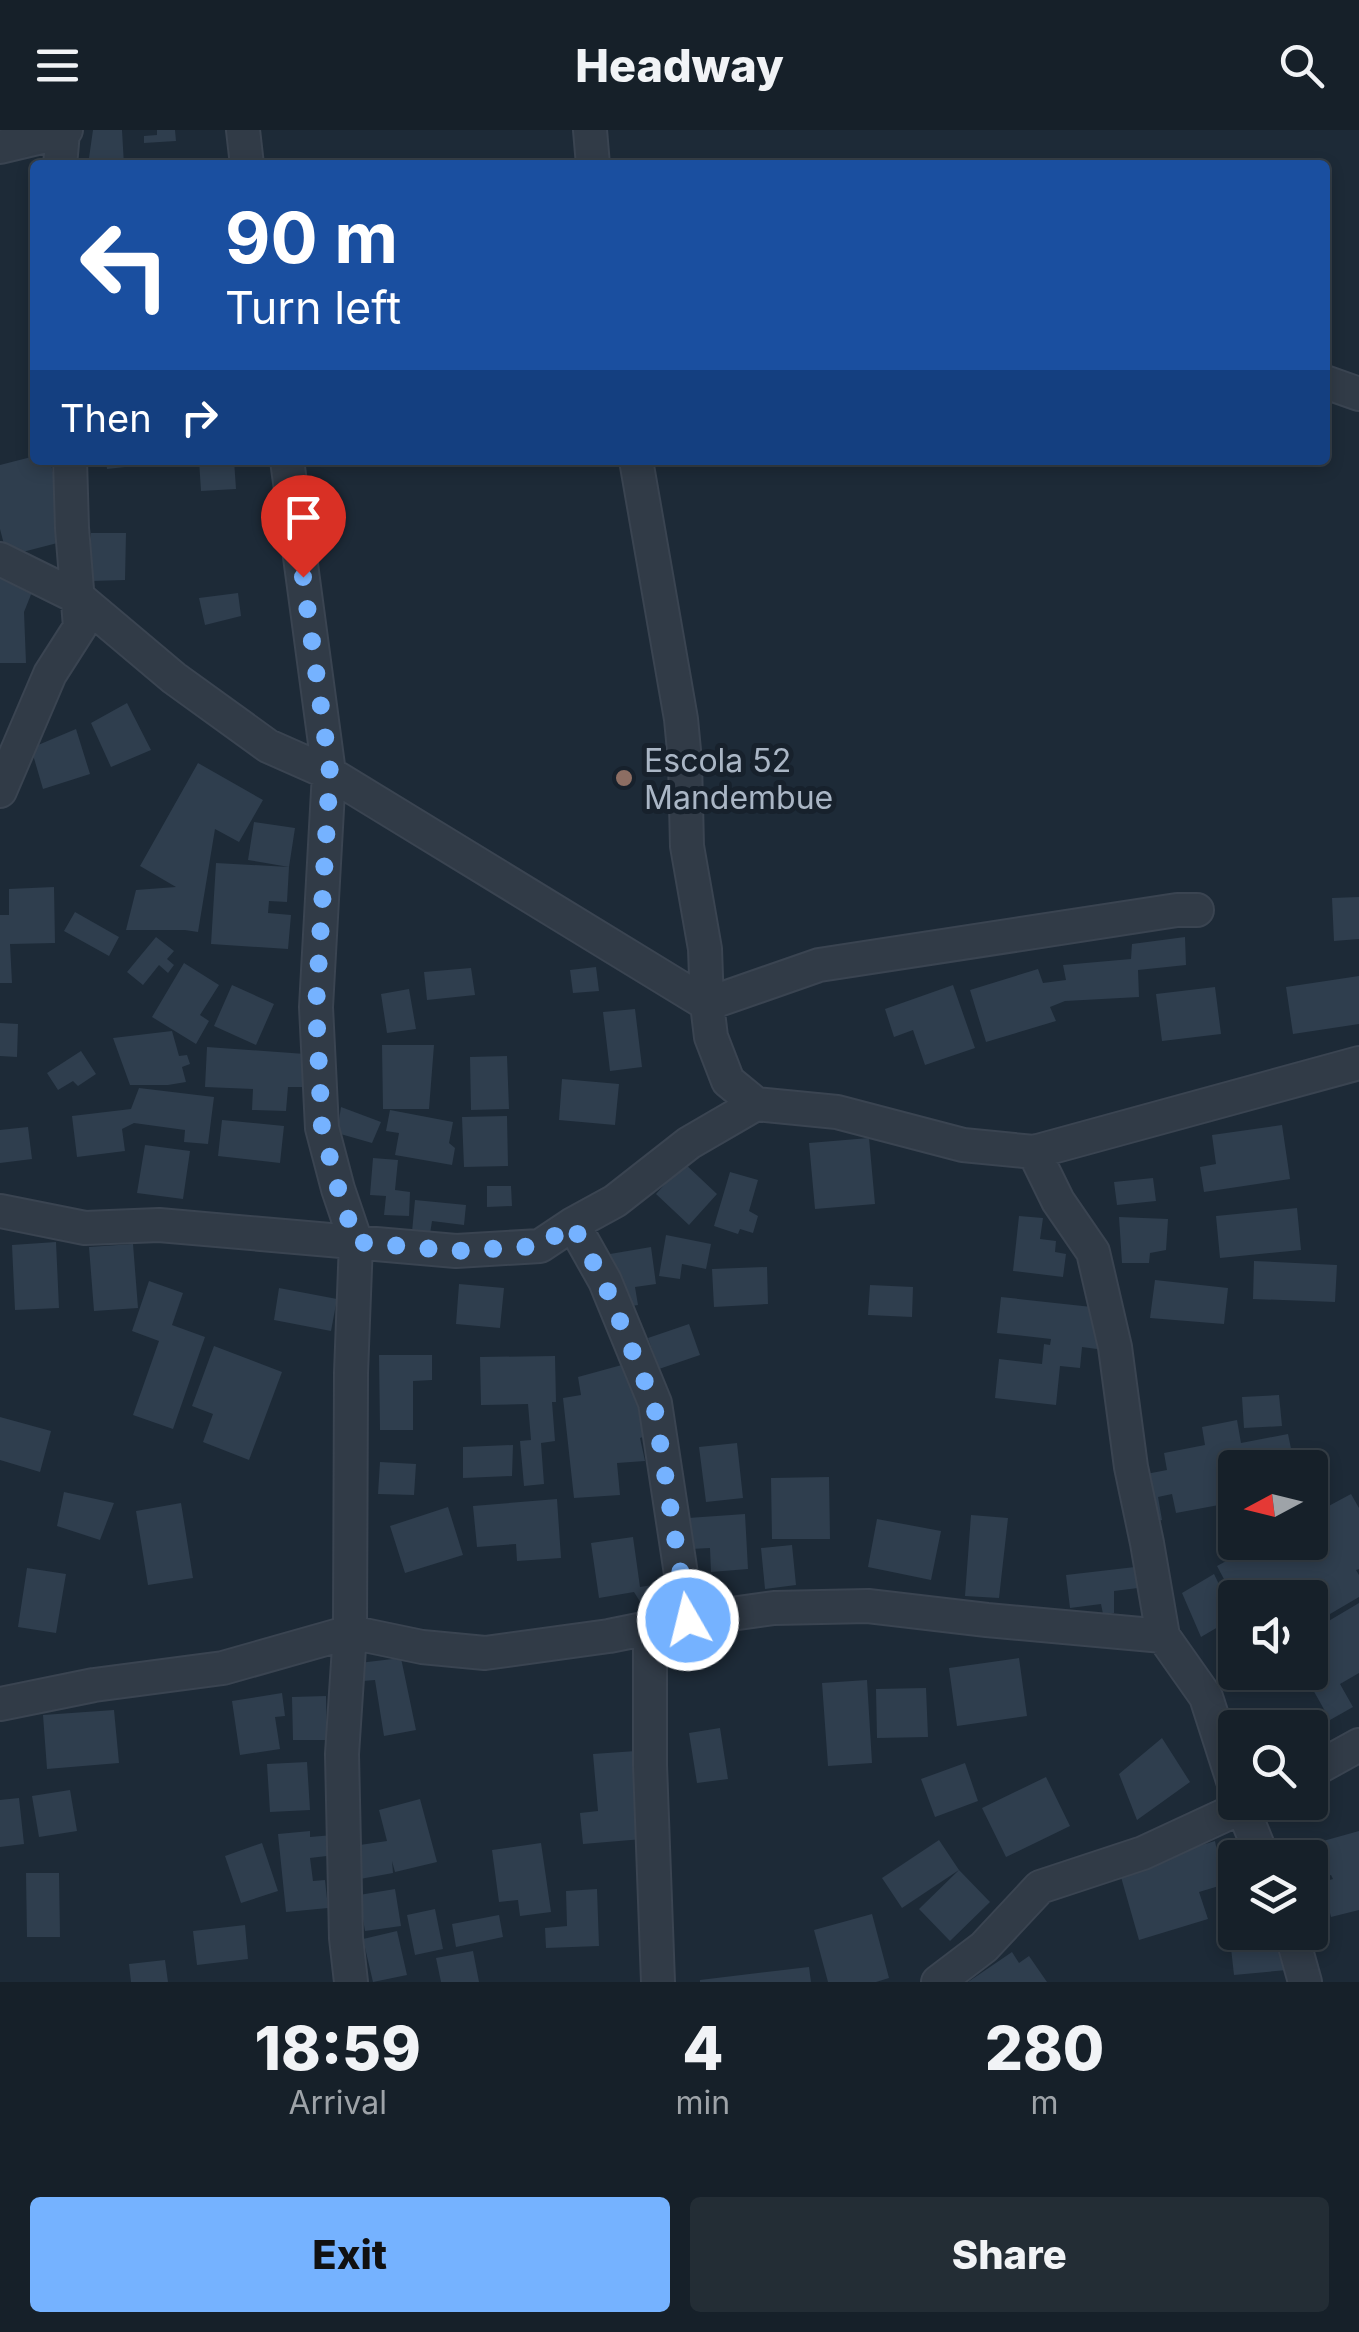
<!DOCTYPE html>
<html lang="en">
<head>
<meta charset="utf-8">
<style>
	body { margin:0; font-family:Inter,sans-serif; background:#232d35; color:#f1f3f6; height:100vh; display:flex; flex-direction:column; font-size:38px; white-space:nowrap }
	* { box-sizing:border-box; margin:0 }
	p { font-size:32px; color:#9ea3a8 }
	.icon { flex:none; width:55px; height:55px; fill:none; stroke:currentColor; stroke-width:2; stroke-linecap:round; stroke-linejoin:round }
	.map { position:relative; height:1852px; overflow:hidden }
	.details { display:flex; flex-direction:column; background:#162029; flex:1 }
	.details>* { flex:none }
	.hud { position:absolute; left:30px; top:30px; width:1300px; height:305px; border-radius:10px; box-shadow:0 5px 15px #0003,0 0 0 2px #353e46; background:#1a4fa0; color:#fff; overflow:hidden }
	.needle { width:65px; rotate:263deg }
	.controls { position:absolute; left:1218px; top:1320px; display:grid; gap:20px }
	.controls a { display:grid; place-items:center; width:110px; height:110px; border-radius:10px; background:#162029; box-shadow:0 5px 15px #0003,0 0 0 2px #353e46; font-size:50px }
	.pin { position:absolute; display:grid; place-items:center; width:85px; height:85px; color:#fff; margin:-102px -42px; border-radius:50% 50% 50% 0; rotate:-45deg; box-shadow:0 0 10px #0007 }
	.pin .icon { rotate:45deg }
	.me { position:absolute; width:110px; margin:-55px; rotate:352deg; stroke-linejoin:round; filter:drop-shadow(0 0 8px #0008) }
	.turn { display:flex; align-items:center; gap:35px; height:210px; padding:0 30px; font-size:45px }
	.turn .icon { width:130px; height:130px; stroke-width:2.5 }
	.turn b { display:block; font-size:70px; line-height:85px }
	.then { display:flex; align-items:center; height:95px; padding:0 30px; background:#0003; gap:20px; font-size:38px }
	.eta { display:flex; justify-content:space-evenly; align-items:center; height:170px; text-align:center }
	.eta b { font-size:60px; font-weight:800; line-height:70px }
	.primary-button { display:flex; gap:20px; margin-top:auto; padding:20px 30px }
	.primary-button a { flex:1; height:115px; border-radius:10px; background:#75b2ff; color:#111; font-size:40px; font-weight:800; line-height:115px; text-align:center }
	.primary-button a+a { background:#232d35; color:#f1f3f6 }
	header { display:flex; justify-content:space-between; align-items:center; height:130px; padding:0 30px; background:#162029; font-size:45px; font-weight:800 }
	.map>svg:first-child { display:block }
</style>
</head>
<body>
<header><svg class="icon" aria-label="menu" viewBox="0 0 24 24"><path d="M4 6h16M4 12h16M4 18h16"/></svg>Headway<svg class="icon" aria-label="search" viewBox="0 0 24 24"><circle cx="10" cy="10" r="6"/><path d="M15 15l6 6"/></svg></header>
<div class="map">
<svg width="1359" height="1852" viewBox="0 0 1359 1852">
	<rect width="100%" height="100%" fill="#1d2a37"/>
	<!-- building -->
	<path fill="#2f3e4e" d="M 93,0 L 122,0 L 124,35 L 88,35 Z
		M 157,0 L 175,0 L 176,11 L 144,13 L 144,6 L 157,5 Z
		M 35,326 L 35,330 L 50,330 L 69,410 L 7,426 L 0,399 L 0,335 Z
		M 106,330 L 143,330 L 143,335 L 107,339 Z
		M 199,330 L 234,330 L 236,359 L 201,361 Z
		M 91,403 L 126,403 L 125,450 L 91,451 Z
		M 0,448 L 32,462 L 24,482 L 26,533 L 0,533 Z
		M 238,463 L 241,486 L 205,495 L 199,468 Z
		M 127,573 L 151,620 L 111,637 L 91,593 Z
		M 76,599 L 90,644 L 43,659 L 31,618 Z
		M 198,633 L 263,670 L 239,712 L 215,699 L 198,802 L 185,800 L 126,800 L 136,760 L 176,757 L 140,736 Z
		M 254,692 L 295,698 L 289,737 L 248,730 Z
		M 216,733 L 289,737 L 287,772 L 269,771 L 268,783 L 291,785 L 288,819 L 211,814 Z
		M 54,757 L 55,813 L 10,814 L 12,853 L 0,853 L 0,785 L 9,785 L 9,759 Z
		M 1359,767 L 1359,809 L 1334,811 L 1332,768 Z
		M 75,782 L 119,807 L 109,826 L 64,801 Z
		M 156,807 L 174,821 L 167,829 L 174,835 L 168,843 L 159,835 L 143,855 L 127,842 Z
		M 1185,807 L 1186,835 L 1138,840 L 1139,867 L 1065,871 L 1050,877 L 1056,891 L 986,912 L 970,860 L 1038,839 L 1043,853 L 1066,850 L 1063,835 L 1131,829 L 1132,814 Z
		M 184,833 L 219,855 L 200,885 L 209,891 L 196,914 L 152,887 Z
		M 596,837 L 599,861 L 573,863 L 570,840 Z
		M 471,838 L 475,865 L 427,870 L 424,842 Z
		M 1359,846 L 1359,894 L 1293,904 L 1286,857 Z
		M 232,855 L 274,874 L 256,915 L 214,896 Z
		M 953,855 L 975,918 L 925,935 L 913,900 L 894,907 L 885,879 Z
		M 1215,857 L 1221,904 L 1162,911 L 1156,864 Z
		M 409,859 L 416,899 L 387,903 L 381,864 Z
		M 635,879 L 642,937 L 610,941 L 603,882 Z
		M 0,893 L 18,894 L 17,927 L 0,926 Z
		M 172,901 L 179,926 L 187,925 L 190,934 L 182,937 L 186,952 L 168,955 L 130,955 L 113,908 Z
		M 382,915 L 434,915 L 429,979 L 383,979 Z
		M 207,917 L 305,924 L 303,957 L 288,957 L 286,981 L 252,980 L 253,959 L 205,957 Z
		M 81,921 L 96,944 L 78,956 L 73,951 L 58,960 L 47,943 Z
		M 507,926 L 509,979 L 471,980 L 470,927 Z
		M 562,949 L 619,954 L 615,995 L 559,990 Z
		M 139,958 L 214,967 L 208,1014 L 184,1012 L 185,1000 L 134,993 L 122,999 L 125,1021 L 77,1027 L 72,986 L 131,979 Z
		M 341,977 L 381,992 L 372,1013 L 337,1003 Z
		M 390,980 L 453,992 L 449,1013 L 455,1018 L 452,1035 L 395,1025 L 399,1003 L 386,1001 Z
		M 507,986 L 508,1036 L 464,1037 L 462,987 Z
		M 222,990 L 284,996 L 280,1033 L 218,1026 Z
		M 1282,995 L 1290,1049 L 1204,1062 L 1200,1037 L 1216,1034 L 1212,1005 Z
		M 28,997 L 32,1029 L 0,1033 L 0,1000 Z
		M 869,1008 L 875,1074 L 815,1079 L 809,1013 Z
		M 145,1015 L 190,1021 L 183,1069 L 137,1063 Z
		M 373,1028 L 398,1030 L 395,1060 L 410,1062 L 409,1086 L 384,1085 L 386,1066 L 370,1065 Z
		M 684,1033 L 717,1064 L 689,1095 L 656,1064 Z
		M 730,1042 L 758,1050 L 749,1081 L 758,1086 L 753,1103 L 740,1099 L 738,1104 L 714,1096 Z
		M 1153,1048 L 1156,1071 L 1117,1075 L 1114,1052 Z
		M 487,1056 L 511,1056 L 512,1076 L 487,1077 Z
		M 415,1070 L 466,1075 L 464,1095 L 432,1091 L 430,1104 L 412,1102 Z
		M 1297,1078 L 1301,1120 L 1220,1128 L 1216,1086 Z
		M 1019,1086 L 1043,1088 L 1040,1109 L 1056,1111 L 1055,1122 L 1066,1124 L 1063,1147 L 1013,1141 Z
		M 1119,1087 L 1168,1089 L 1166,1120 L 1150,1123 L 1149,1133 L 1122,1133 Z
		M 666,1105 L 711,1114 L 706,1139 L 682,1134 L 680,1149 L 659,1146 Z
		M 56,1112 L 59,1178 L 15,1180 L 12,1115 Z
		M 133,1114 L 138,1178 L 94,1181 L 89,1117 Z
		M 651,1117 L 656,1154 L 635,1157 L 638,1175 L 617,1178 L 610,1124 Z
		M 1254,1131 L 1337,1135 L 1335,1172 L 1253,1169 Z
		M 767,1137 L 768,1174 L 714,1177 L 712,1139 Z
		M 1155,1150 L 1228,1158 L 1224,1194 L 1150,1188 Z
		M 149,1151 L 183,1163 L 172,1195 L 205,1207 L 173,1299 L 133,1285 L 159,1211 L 132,1201 Z
		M 459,1154 L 504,1158 L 500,1198 L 456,1194 Z
		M 870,1155 L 913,1157 L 912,1187 L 868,1185 Z
		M 279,1158 L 337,1169 L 331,1201 L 274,1190 Z
		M 1001,1167 L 1101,1178 L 1097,1219 L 1082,1217 L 1080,1238 L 1060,1236 L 1056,1275 L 995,1268 L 999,1229 L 1042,1234 L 1044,1214 L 1050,1215 L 1051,1209 L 997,1203 Z
		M 689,1194 L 700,1225 L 659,1239 L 648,1208 Z
		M 214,1216 L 282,1242 L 249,1330 L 203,1312 L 213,1284 L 192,1276 Z
		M 379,1225 L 432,1225 L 432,1250 L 413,1251 L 413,1300 L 380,1300 Z
		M 555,1226 L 556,1272 L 552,1272 L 555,1311 L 541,1313 L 544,1354 L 524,1356 L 520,1311 L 531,1310 L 528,1274 L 481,1275 L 480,1227 Z
		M 629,1233 L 651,1304 L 640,1308 L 645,1331 L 617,1333 L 620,1365 L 574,1368 L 563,1268 L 581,1265 L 578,1247 Z
		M 1279,1265 L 1282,1296 L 1244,1298 L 1242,1267 Z
		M 0,1287 L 51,1301 L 40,1342 L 0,1330 Z
		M 1237,1290 L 1241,1313 L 1288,1304 L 1295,1338 L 1235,1338 L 1235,1372 L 1176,1383 L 1172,1364 L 1158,1367 L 1162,1390 L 1150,1393 L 1141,1345 L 1167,1340 L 1164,1323 L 1205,1315 L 1202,1297 Z
		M 737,1313 L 743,1368 L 706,1372 L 699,1317 Z
		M 513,1315 L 512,1346 L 463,1348 L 463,1317 Z
		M 380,1332 L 416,1334 L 414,1365 L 378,1364 Z
		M 829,1347 L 830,1409 L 772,1409 L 771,1348 Z
		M 64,1362 L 114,1373 L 100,1410 L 57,1396 Z
		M 1351,1364 L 1359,1378 L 1359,1439 L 1356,1440 L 1359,1445 L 1359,1467 L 1330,1484 L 1314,1456 L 1294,1468 L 1234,1468 L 1217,1436 L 1261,1412 L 1310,1412 L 1310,1386 Z
		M 557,1369 L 561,1428 L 517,1431 L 516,1414 L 477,1417 L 473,1376 Z
		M 181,1373 L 193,1448 L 148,1455 L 136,1381 Z
		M 448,1377 L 463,1425 L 405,1443 L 390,1396 Z
		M 745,1384 L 748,1439 L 711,1442 L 710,1418 L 690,1419 L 688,1388 Z
		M 971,1385 L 1008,1388 L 999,1468 L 965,1466 Z
		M 877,1389 L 941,1401 L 931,1450 L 868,1437 Z
		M 633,1407 L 640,1457 L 672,1452 L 675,1474 L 644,1478 L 634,1462 L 599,1468 L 591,1413 Z
		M 792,1415 L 796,1455 L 765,1459 L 761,1418 Z
		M 1135,1437 L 1138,1458 L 1114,1461 L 1114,1483 L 1103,1484 L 1101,1474 L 1070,1478 L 1066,1445 Z
		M 27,1438 L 66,1444 L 56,1503 L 18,1497 Z
		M 1214,1444 L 1235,1487 L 1201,1507 L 1182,1463 Z
		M 1359,1473 L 1359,1543 L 1340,1554 L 1353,1577 L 1330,1590 L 1303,1542 L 1310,1542 L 1310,1502 Z
		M 401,1528 L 416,1600 L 384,1606 L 375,1550 L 363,1551 L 359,1533 Z
		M 1019,1528 L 1027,1586 L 957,1596 L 949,1538 Z
		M 867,1550 L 872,1633 L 828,1636 L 822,1553 Z
		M 926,1558 L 928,1607 L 877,1608 L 876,1559 Z
		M 282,1563 L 285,1586 L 275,1587 L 280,1619 L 240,1625 L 232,1571 Z
		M 326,1566 L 327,1610 L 293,1610 L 292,1567 Z
		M 114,1580 L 119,1633 L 47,1639 L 43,1585 Z
		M 720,1598 L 728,1649 L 697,1653 L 689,1603 Z
		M 1162,1608 L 1190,1652 L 1137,1690 L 1119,1644 Z
		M 636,1621 L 643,1709 L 583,1714 L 580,1683 L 598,1681 L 593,1624 Z
		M 307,1632 L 310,1680 L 270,1682 L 267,1634 Z
		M 965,1633 L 978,1671 L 935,1687 L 921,1649 Z
		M 1046,1647 L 1070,1696 L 1006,1727 L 982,1678 Z
		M 70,1660 L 77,1701 L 39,1707 L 32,1666 Z
		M 19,1668 L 24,1714 L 0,1717 L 0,1670 Z
		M 420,1669 L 437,1732 L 395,1742 L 392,1731 L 393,1743 L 360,1749 L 353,1716 L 387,1711 L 379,1680 Z
		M 310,1701 L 310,1707 L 333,1705 L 335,1725 L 310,1728 L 313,1751 L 325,1750 L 328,1778 L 286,1782 L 278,1704 Z
		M 1359,1701 L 1359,1780 L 1331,1787 L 1322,1752 L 1333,1749 L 1331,1745 L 1321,1747 L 1320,1741 L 1310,1743 L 1310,1728 L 1299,1726 L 1318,1721 L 1316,1713 Z
		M 939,1710 L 959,1740 L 990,1772 L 950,1811 L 919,1779 L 959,1740 L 902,1778 L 882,1748 Z
		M 1215,1711 L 1217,1721 L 1233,1716 L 1236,1728 L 1235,1739 L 1225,1742 L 1229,1753 L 1199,1762 L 1208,1789 L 1139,1810 L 1119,1740 Z
		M 262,1713 L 278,1761 L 241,1773 L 225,1726 Z
		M 541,1713 L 551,1782 L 520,1786 L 518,1770 L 499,1772 L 492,1720 Z
		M 26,1743 L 59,1743 L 60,1807 L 27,1807 Z
		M 395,1759 L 401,1796 L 365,1801 L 359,1765 Z
		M 597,1759 L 599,1816 L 546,1818 L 545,1798 L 567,1796 L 566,1761 Z
		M 435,1779 L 443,1819 L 415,1825 L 407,1785 Z
		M 872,1784 L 889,1848 L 876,1852 L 828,1852 L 814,1800 Z
		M 499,1785 L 503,1807 L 456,1817 L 452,1794 Z
		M 245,1795 L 248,1829 L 197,1835 L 193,1801 Z
		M 397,1801 L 407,1845 L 373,1852 L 363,1809 Z
		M 1283,1804 L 1287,1840 L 1234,1845 L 1230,1809 Z
		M 473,1821 L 479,1852 L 441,1852 L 436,1828 Z
		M 1012,1822 L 1019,1833 L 1029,1826 L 1047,1852 L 968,1852 Z
		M 165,1830 L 168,1852 L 131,1852 L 129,1834 Z
		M 809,1837 L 811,1852 L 700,1852 L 700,1850 Z"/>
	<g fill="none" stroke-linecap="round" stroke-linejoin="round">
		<defs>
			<path id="minor" d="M 243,0 L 247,35
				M 590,0 L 593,35
				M 0,17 L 63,2
				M 60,35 L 63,2 L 66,0
				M 1325,252 L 1359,264
				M 287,330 L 329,643 L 316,877 L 322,998 L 338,1059 L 356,1112 L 351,1243 L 350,1502 L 342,1624 L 346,1808 L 351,1852
				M 636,330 L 681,589 L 685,631 L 687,716 L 705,819 L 707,874 L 711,907 L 728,951 L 756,974
				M 0,429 L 79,468 L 174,548 L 268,616 L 329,643 L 707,874 L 819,835 L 1177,780 L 1197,780
				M 0,661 L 50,544 L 80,497 L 72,398 L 70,330
				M 1034,1022 L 1058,1071 L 1093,1122 L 1115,1217 L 1131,1337 L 1147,1413 L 1163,1506 L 1206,1567 L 1235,1657
				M 0,1081 L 85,1098 L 159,1095 L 456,1121 L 540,1116 L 573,1094 L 615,1071 L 689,1013 L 756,974 L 837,982 L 963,1015 L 1034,1022 L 1359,933
				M 573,1094 L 605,1151 L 655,1273 L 688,1490
				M 650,1499 L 650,1635 L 658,1852
				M 0,1574 L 94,1555 L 223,1538 L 350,1502 L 422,1517 L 485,1523 L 609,1506 L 688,1490 L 774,1478 L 868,1476 L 987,1490 L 1163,1506
				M 1310,1642 L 1359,1615
				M 1240,1672 L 1263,1728
				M 1291,1802 L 1305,1852
				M 938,1852 L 984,1817 L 1040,1757 L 1143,1723 L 1253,1672"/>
		</defs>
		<!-- minor casing -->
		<use href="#minor" stroke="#3a4451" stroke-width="36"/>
		<!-- minor -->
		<use href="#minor" stroke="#313b47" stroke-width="32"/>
	</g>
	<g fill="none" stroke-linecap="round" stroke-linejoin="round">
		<!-- route -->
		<path stroke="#75b2ff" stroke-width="18" stroke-dasharray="0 32.4" d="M 303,447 L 330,642 L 316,877 L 322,998 L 338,1058 L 356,1112 L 456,1121 L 540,1116 L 572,1094 L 604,1152 L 654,1274 L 688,1490"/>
	</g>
	<!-- markers -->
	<circle fill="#8d6e63" stroke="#17212c" stroke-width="4" cx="624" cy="648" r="10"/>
	<g text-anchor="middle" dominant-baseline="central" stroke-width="10" stroke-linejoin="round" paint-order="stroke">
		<!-- poi labels -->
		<g font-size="32" fill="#aab6c5" stroke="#17212c" text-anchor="start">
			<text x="644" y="630">Escola 52<tspan x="644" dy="37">Mandembue</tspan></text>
		</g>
	</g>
</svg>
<div class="controls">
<a><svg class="needle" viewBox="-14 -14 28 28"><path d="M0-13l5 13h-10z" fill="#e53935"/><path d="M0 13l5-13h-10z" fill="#9ea3a8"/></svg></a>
<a><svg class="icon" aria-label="sound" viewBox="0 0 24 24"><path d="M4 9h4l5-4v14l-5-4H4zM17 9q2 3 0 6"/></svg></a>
<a><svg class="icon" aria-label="search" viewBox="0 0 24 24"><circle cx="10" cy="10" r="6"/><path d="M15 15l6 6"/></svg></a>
<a><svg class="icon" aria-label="layers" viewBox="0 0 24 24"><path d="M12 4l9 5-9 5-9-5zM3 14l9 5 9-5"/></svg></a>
</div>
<div class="pin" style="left:303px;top:447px;background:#d93025"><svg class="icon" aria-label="arrive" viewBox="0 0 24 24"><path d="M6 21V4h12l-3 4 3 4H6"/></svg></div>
<svg class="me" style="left:688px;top:1490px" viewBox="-20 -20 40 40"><circle r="17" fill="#75b2ff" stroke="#fff" stroke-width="3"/><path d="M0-11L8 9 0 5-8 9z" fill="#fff"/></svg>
<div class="hud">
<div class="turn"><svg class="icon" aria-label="left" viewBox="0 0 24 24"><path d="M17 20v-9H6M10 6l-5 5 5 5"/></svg><div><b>90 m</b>Turn left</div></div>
<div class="then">Then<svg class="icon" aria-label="right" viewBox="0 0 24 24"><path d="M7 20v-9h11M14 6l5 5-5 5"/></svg></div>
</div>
</div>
<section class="details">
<div class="eta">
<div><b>18:59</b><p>Arrival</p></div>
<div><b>4</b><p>min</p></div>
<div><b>280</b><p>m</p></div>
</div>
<div class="primary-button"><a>Exit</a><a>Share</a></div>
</section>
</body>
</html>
